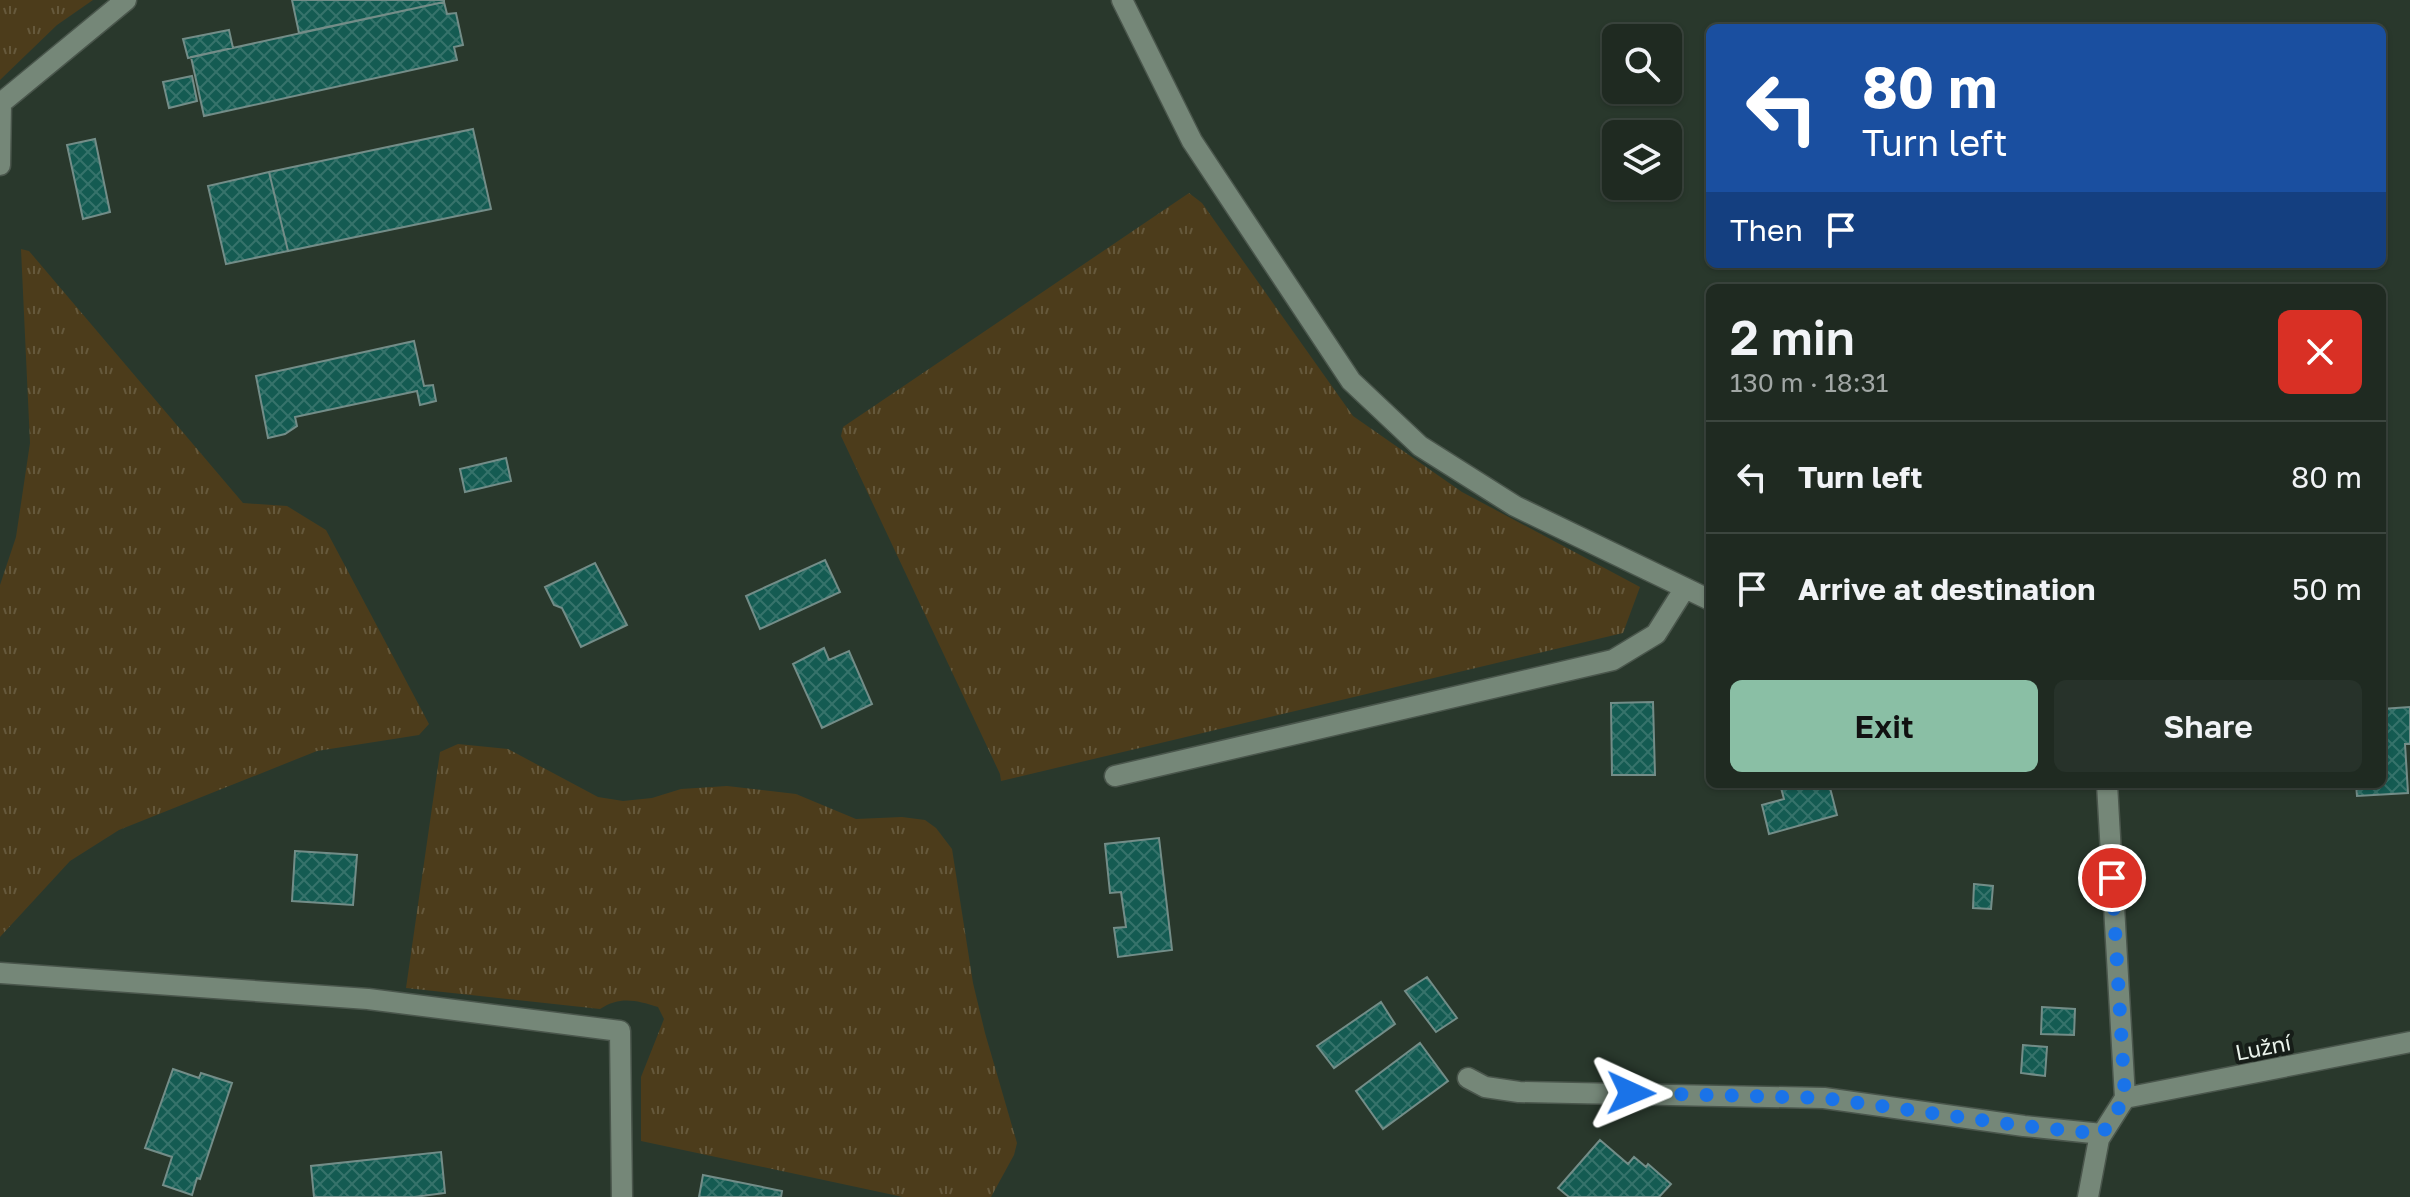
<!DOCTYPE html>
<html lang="en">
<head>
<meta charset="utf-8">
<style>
	body { margin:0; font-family:"Golos Text",sans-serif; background:#27322a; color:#f1f3f6; height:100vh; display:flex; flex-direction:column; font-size:30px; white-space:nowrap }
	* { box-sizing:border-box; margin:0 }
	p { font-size:26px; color:#a1a7a5 }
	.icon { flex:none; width:44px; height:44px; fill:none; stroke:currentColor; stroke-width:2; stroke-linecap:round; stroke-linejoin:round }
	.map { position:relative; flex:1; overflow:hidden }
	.drawer { position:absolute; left:1706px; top:284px; width:680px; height:504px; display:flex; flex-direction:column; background:#1f2a21; border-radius:12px; box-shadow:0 2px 6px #0004,0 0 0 2px #3c463f }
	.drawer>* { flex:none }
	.banner { position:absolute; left:1706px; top:24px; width:680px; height:244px; border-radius:12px; box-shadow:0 2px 6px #0004,0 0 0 2px #3c463f; background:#1a4fa0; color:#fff; overflow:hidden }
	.controls { position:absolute; left:1602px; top:24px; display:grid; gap:16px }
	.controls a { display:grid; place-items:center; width:80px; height:80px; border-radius:12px; background:#1f2a21; box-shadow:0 2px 6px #0004,0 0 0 2px #3c463f; font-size:40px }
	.pin { position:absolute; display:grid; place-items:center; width:68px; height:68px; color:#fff; margin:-34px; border:4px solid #fff; border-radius:50%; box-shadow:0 2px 8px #0007 }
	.me { position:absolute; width:88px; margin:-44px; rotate:91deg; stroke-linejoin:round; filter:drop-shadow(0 0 6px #0008) }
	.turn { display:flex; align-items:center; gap:28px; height:168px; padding:0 24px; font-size:36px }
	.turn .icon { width:104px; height:104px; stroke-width:2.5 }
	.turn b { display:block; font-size:56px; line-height:68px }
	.then { display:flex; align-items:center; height:76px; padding:0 24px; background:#0003; gap:16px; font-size:30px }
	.round { display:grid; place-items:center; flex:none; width:84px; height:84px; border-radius:12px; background:#27322a }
	.summary { display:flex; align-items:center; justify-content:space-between; height:136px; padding:0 24px }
	h1 { font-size:48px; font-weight:600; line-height:60px }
	.primary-button { display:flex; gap:16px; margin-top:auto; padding:16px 24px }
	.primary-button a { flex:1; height:92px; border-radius:12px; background:#8abfa5; color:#111; font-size:32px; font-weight:600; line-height:92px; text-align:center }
	.primary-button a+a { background:#27322a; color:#f1f3f6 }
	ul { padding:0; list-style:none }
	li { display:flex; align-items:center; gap:24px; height:112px; padding:0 24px; border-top:2px solid #3c463f }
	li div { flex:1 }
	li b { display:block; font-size:30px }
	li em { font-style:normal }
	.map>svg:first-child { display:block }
</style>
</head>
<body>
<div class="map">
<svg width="2410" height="1197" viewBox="0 0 2410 1197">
	<defs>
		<pattern id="grass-tufts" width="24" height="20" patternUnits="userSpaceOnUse" patternTransform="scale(2)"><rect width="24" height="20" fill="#4c3c1b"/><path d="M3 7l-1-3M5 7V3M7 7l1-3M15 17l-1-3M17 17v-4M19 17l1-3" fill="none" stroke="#66593c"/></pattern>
		<pattern id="building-cross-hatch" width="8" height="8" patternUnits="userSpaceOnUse" patternTransform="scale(2)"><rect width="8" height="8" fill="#145b52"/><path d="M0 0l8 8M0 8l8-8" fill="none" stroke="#36736b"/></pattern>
	</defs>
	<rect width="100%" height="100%" fill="#29382c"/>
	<!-- grass -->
	<path fill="url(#grass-tufts)" d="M 0,0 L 93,0 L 57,25 L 0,80 Z
		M 1189,193 L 1202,203 L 1353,416 L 1462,492 L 1640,587 L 1623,633 L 1001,781 L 1000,774 L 841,436 L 843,427 Z
		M 21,249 L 29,251 L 243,503 L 287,506 L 326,530 L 429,724 L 419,735 L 317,751 L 119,830 L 70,861 L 0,937 L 0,585 L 16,537 L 30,443 Z
		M 458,744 L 508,749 L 598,797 L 623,801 L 652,798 L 681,789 L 727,786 L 796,794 L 856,819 L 902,817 L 925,820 L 936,828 L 952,849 L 973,983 L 985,1033 L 1017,1143 L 1014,1155 L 991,1197 L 903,1197 L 641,1141 L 641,1077 L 664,1019 L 658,1007 C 636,1000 620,996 600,1009 L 406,988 L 440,752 Z"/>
	<!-- building -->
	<path fill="url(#building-cross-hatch)" stroke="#738d88" stroke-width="2" d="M 292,0 L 444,0 L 444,2 L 299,33 Z
		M 444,2 L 447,14 L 456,13 L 463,45 L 454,47 L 457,60 L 204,116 L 191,57 Z
		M 229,30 L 233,48 L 188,58 L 183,39 Z
		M 192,76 L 197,101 L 169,108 L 163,82 Z
		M 473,129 L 491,209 L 288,251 L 269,172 Z
		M 95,139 L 110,212 L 83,219 L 67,145 Z
		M 269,172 L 288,251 L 226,264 L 208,186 Z
		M 414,341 L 424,386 L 433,385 L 436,401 L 420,405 L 417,391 L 295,417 L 297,426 L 285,434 L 268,438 L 256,376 Z
		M 506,458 L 511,481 L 465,492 L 460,469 Z
		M 825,560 L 840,592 L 760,629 L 746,596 Z
		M 595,563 L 627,625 L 581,647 L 562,608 L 554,605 L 545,587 Z
		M 824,648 L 829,660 L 849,651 L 872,704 L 822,728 L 793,664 Z
		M 1653,702 L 1655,775 L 1612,775 L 1611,703 Z
		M 2410,707 L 2410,744 L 2405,744 L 2408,793 L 2357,796 L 2356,784 L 2382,784 L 2382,709 Z
		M 1780,784 L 1829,784 L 1837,815 L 1769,834 L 1762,805 L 1784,799 Z
		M 1159,838 L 1172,950 L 1118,957 L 1114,928 L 1126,927 L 1121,892 L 1110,893 L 1105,844 Z
		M 295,851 L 357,855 L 353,905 L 292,901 Z
		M 1974,884 L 1993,886 L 1991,909 L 1973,908 Z
		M 1427,977 L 1457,1018 L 1436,1032 L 1405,991 Z
		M 1381,1002 L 1395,1024 L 1334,1068 L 1317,1046 Z
		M 2042,1007 L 2075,1009 L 2074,1035 L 2041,1034 Z
		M 1420,1043 L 1448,1081 L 1383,1129 L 1356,1091 Z
		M 2023,1045 L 2047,1047 L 2045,1076 L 2021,1073 Z
		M 173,1069 L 199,1078 L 201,1073 L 232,1083 L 200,1179 L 197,1178 L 192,1195 L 163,1185 L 172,1157 L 145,1148 Z
		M 1600,1140 L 1628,1164 L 1634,1157 L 1646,1167 L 1648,1164 L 1671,1184 L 1659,1197 L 1569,1197 L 1558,1188 Z
		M 441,1152 L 445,1193 L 414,1197 L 314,1197 L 311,1166 Z
		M 703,1175 L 782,1191 L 781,1197 L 699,1197 Z"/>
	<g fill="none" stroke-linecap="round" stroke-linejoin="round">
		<defs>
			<path id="minor" d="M 1122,0 L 1192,141 L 1351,381 L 1420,446 L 1515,506 L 1710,600
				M 0,165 L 1,103 L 126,0
				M 1115,776 L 1613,660 L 1656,634 L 1685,588
				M 0,973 L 368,999 L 620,1031 L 622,1197
				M 1468,1078 L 1485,1087 L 1519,1092 L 1824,1098 L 2024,1126 L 2102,1134
				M 2125,1098 L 2410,1042
				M 2088,1197 L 2099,1139 L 2125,1098 L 2107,784"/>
		</defs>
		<!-- minor casing -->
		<use href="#minor" stroke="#4a564c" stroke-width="23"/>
		<!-- minor -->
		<use href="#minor" stroke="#758778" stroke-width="20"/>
	</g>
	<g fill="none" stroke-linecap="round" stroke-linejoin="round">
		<!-- route -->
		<path stroke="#1a73e8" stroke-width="14" stroke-dasharray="0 25.2" d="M 1631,1093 L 1824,1098 L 2024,1126 L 2102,1134 L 2125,1098 L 2112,878"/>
	</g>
	<g text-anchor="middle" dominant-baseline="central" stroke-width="8" stroke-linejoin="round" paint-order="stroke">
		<!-- street labels -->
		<g font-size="22" fill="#ebf4ec" stroke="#161d18">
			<text transform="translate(2263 1047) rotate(-11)">Lužní</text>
		</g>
	</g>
</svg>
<div class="controls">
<a><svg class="icon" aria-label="search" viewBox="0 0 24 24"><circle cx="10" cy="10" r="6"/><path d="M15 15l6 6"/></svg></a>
<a><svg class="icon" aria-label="layers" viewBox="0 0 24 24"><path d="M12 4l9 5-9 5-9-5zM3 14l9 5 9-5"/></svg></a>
</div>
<div class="pin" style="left:2112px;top:878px;background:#d93025"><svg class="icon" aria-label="arrive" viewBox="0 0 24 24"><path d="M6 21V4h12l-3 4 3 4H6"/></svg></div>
<svg class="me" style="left:1631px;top:1093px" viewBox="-20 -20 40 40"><path d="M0-17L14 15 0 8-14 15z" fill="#1a73e8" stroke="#fff" stroke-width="4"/></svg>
<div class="banner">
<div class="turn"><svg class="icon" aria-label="left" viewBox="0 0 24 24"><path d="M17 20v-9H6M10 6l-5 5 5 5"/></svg><div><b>80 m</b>Turn left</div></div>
<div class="then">Then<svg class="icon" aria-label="arrive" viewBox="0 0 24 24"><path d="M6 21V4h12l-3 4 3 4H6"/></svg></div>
</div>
<section class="drawer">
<div class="summary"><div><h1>2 min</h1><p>130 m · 18:31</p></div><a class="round" style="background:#d93025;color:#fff"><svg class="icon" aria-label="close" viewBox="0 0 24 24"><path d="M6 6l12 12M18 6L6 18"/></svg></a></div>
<ul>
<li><svg class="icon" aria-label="left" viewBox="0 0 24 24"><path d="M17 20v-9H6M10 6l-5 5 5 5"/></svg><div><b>Turn left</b></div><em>80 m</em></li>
<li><svg class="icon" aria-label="arrive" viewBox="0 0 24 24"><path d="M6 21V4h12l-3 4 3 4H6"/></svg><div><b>Arrive at destination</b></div><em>50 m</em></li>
</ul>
<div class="primary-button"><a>Exit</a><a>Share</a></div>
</section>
</div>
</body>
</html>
